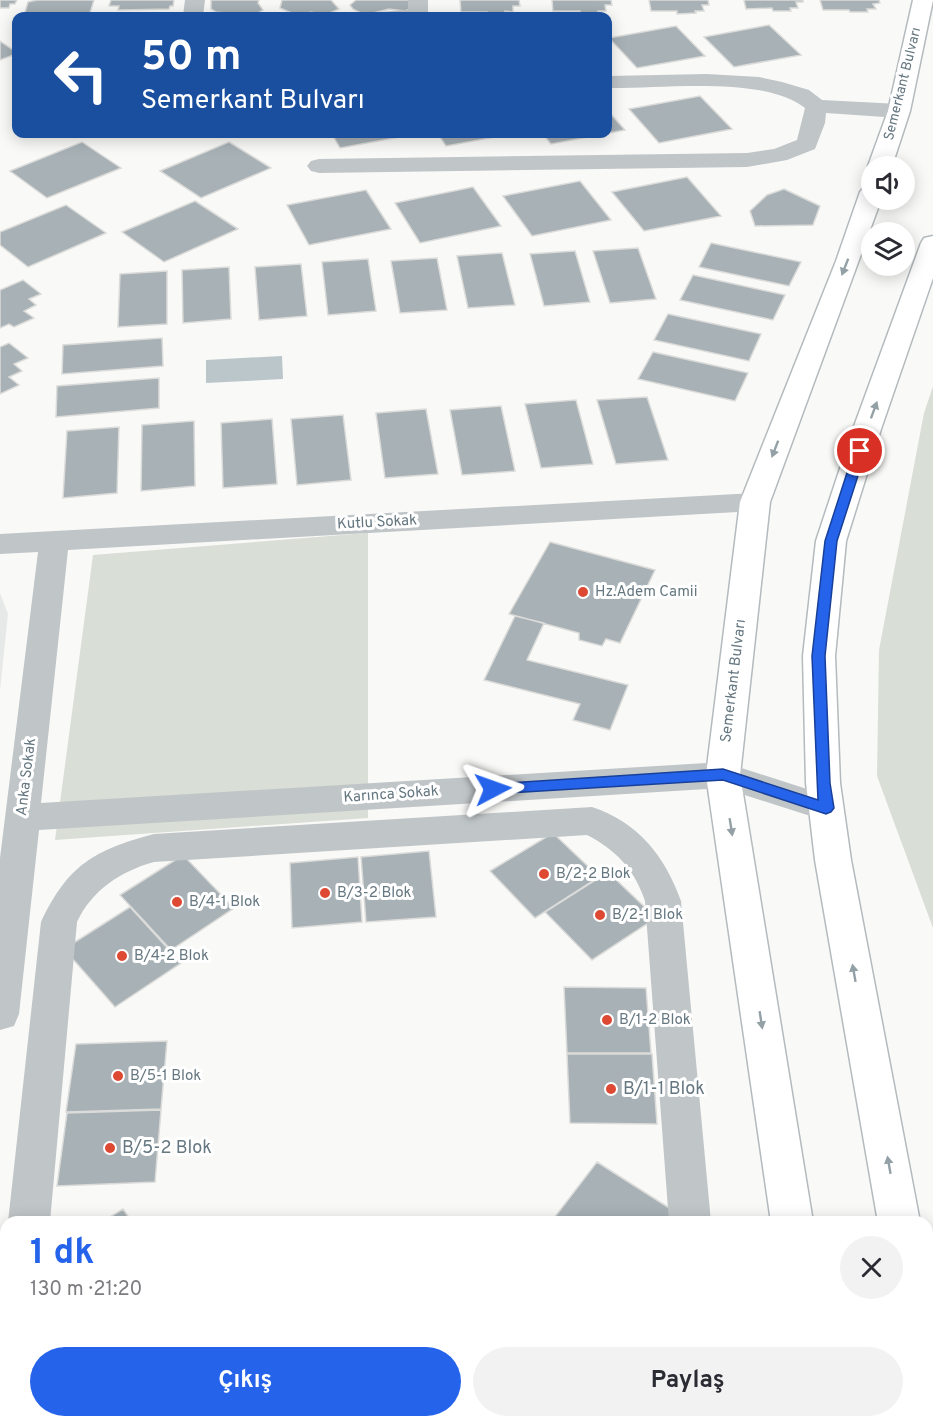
<!DOCTYPE html>
<html lang="tr">
<head>
<meta charset="utf-8">
<style>
	body { margin:0; font-family:Overpass,sans-serif; background:#f2f2f3; color:#2b2b33; height:100vh; display:flex; flex-direction:column; font-size:22px; white-space:nowrap }
	* { box-sizing:border-box; margin:0 }
	p { font-size:20px; color:#7c7c81 }
	.icon { flex:none; width:33px; height:33px; fill:none; stroke:currentColor; stroke-width:2; stroke-linecap:round; stroke-linejoin:round }
	.map { position:relative; flex:1; overflow:hidden }
	.sheet { position:absolute; left:0px; top:1216px; width:933px; height:212px; display:flex; flex-direction:column; background:#fff; border-radius:18px 18px 0 0; box-shadow:0 3px 15px #0003 }
	.sheet>* { flex:none }
	.hud { position:absolute; left:12px; top:12px; width:600px; height:126px; border-radius:12px; box-shadow:0 3px 15px #0003; background:#1a4fa0; color:#fff; overflow:hidden }
	.buttons { position:absolute; left:861px; top:156px; display:grid; gap:12px }
	.buttons a { display:grid; place-items:center; width:54px; height:54px; border-radius:50%; background:#fff; box-shadow:0 3px 15px #0003; font-size:30px }
	.pin { position:absolute; display:grid; place-items:center; width:51px; height:51px; color:#fff; margin:-26px; border:3px solid #fff; border-radius:50%; box-shadow:0 2px 6px #0007 }
	.me { position:absolute; width:66px; margin:-33px; rotate:86deg; stroke-linejoin:round; filter:drop-shadow(0 0 4px #0008) }
	.turn { display:flex; align-items:center; gap:21px; height:126px; padding:0 30px; font-size:27px }
	.turn .icon { width:78px; height:78px; stroke-width:2.5 }
	.turn b { display:block; font-size:42px; line-height:51px }
	.round { display:grid; place-items:center; flex:none; width:63px; height:63px; border-radius:32px; background:#f2f2f3 }
	.overview { display:flex; align-items:center; justify-content:space-between; height:102px; padding:0 30px }
	h1 { font-size:36px; font-weight:700; line-height:45px; color:#2563eb }
	.primary-button { display:flex; gap:12px; margin-top:auto; padding:12px 30px }
	.primary-button a { flex:1; height:69px; border-radius:36px; background:#2563eb; color:#fff; font-size:24px; font-weight:700; line-height:69px; text-align:center }
	.primary-button a+a { background:#f2f2f3; color:#2b2b33 }
	.map>svg:first-child { display:block }
</style>
</head>
<body>
<div class="map">
<svg width="933" height="1427" viewBox="0 0 933 1427">
	<rect width="100%" height="100%" fill="#f9f9f7"/>
	<!-- built -->
	<path fill="#e7e9e8" d="M 0,593 L 8,614 L 0,690 Z"/>
	<!-- green -->
	<path fill="#d9ded6" d="M 933,386 L 933,928 L 877,776 L 879,650 L 924,413 Z
		M 368,533 L 368,818 L 55,840 L 93,555 Z"/>
	<!-- water -->
	<path fill="#bac6ca" d="M 282,356 L 283,379 L 206,383 L 206,360 Z"/>
	<!-- building -->
	<path fill="#a7b1b6" stroke="#dbdbd9" stroke-width="1.5" d="M 0,0 L 17,0 L 15,4 L 10,4 L 9,8 L 0,8 Z
		M 37,0 L 94,0 L 89,16 L 24,16 L 28,2 Z
		M 111,0 L 174,0 L 173,6 L 170,6 L 169,9 L 118,10 L 119,6 L 109,6 Z
		M 211,0 L 259,0 L 258,3 L 263,10 L 253,16 L 216,12 L 211,9 Z
		M 282,0 L 331,0 L 339,9 L 325,15 L 311,12 L 302,15 L 294,14 L 280,8 Z
		M 356,0 L 408,0 L 412,8 L 405,11 L 389,9 L 365,15 L 353,9 L 350,5 Z
		M 460,0 L 519,0 L 520,6 L 513,6 L 513,12 L 505,11 L 505,14 L 487,15 L 487,12 L 461,12 Z
		M 552,0 L 611,0 L 612,5 L 605,5 L 606,11 L 598,11 L 598,14 L 580,14 L 580,11 L 553,11 Z
		M 649,0 L 708,0 L 709,5 L 702,5 L 704,11 L 695,11 L 696,13 L 677,14 L 677,11 L 651,11 Z
		M 744,0 L 803,0 L 803,2 L 796,2 L 798,8 L 790,8 L 791,11 L 773,11 L 772,8 L 746,9 Z
		M 820,0 L 879,0 L 880,3 L 873,4 L 876,9 L 867,9 L 868,12 L 850,12 L 849,10 L 823,10 Z
		M 769,25 L 801,55 L 734,67 L 704,37 Z
		M 676,26 L 705,56 L 637,68 L 609,38 Z
		M 0,41 L 16,52 L 16,54 L 0,60 Z
		M 700,96 L 732,129 L 659,143 L 629,109 Z
		M 608,111 L 625,130 L 551,144 L 543,134 L 608,134 Z
		M 332,134 L 416,134 L 340,148 Z
		M 438,134 L 511,134 L 446,146 Z
		M 82,142 L 121,168 L 47,198 L 10,171 Z
		M 229,142 L 271,168 L 201,198 L 160,171 Z
		M 687,177 L 721,216 L 644,231 L 612,192 Z
		M 580,181 L 611,220 L 532,236 L 503,196 Z
		M 473,187 L 501,226 L 420,243 L 395,203 Z
		M 784,189 L 820,206 L 813,225 L 755,226 L 750,211 L 767,195 Z
		M 366,190 L 391,229 L 309,245 L 287,205 Z
		M 195,201 L 238,229 L 164,262 L 122,232 Z
		M 66,205 L 106,233 L 28,267 L 0,245 L 0,232 Z
		M 711,243 L 801,262 L 789,286 L 699,267 Z
		M 638,248 L 656,299 L 610,303 L 593,251 Z
		M 575,251 L 590,302 L 544,306 L 530,254 Z
		M 502,253 L 515,305 L 468,308 L 457,256 Z
		M 437,258 L 447,310 L 400,313 L 391,261 Z
		M 368,259 L 376,311 L 328,315 L 322,262 Z
		M 301,264 L 307,316 L 259,320 L 255,267 Z
		M 229,267 L 231,319 L 183,323 L 182,270 Z
		M 167,271 L 167,324 L 118,327 L 120,274 Z
		M 693,275 L 785,295 L 773,320 L 680,300 Z
		M 23,280 L 41,294 L 29,299 L 36,305 L 24,311 L 34,318 L 14,327 L 9,324 L 0,328 L 0,290 Z
		M 668,314 L 761,334 L 749,361 L 654,340 Z
		M 162,338 L 163,366 L 62,374 L 63,345 Z
		M 9,343 L 28,358 L 14,364 L 22,371 L 9,377 L 19,385 L 0,394 L 0,347 Z
		M 653,352 L 748,373 L 735,401 L 638,379 Z
		M 159,378 L 159,408 L 56,417 L 57,386 Z
		M 647,397 L 668,460 L 616,464 L 597,400 Z
		M 576,400 L 593,464 L 541,468 L 525,404 Z
		M 501,406 L 515,471 L 462,475 L 450,410 Z
		M 426,409 L 438,474 L 385,478 L 376,413 Z
		M 343,415 L 351,480 L 297,485 L 291,419 Z
		M 272,419 L 277,484 L 223,488 L 221,423 Z
		M 194,421 L 195,486 L 141,491 L 142,425 Z
		M 119,427 L 117,493 L 63,498 L 67,431 Z
		M 550,542 L 655,570 L 620,643 L 606,639 L 602,646 L 579,640 L 579,633 L 509,614 Z
		M 515,616 L 544,623 L 527,660 L 628,685 L 610,730 L 573,720 L 580,704 L 484,680 Z
		M 553,833 L 599,877 L 535,918 L 490,871 Z
		M 429,851 L 436,917 L 366,922 L 361,857 Z
		M 183,855 L 234,908 L 171,950 L 120,895 Z
		M 358,857 L 362,922 L 292,928 L 290,863 Z
		M 608,872 L 656,918 L 592,960 L 545,912 Z
		M 130,907 L 181,963 L 115,1007 L 64,949 Z
		M 564,987 L 646,988 L 651,1053 L 567,1053 Z
		M 167,1041 L 161,1109 L 66,1112 L 76,1044 Z
		M 567,1054 L 652,1054 L 657,1124 L 570,1123 Z
		M 161,1110 L 155,1182 L 57,1186 L 67,1113 Z
		M 597,1162 L 674,1211 L 666,1222 L 551,1222 Z
		M 123,1209 L 132,1222 L 102,1222 Z"/>
	<g fill="none" stroke-linecap="round" stroke-linejoin="round">
		<defs>
			<path id="major" d="M 913,0 L 933,0 L 910,111 L 892,166 L 872,166 L 872,170 L 868,166 L 888,111 Z
				M 872,185 L 872,200 L 881,200 L 770,502 L 740,775 L 813,1222 L 771,1222 L 706,775 L 740,502 L 836,261 L 860,192 L 864,187 Z
				M 933,236 L 933,278 L 881,429 L 846,541 L 835,656 L 840,783 L 851,860 L 920,1222 L 878,1222 L 815,860 L 806,783 L 803,656 L 816,541 L 853,429 L 921,243 L 924,238 Z
				M 927,1329 L 933,1331 L 933,1400 L 927,1398 Z
				M 800,1422 L 846,1422 L 847,1427 L 801,1427 Z"/>
		</defs>
		<!-- major casing -->
		<use href="#major" stroke="#b4babd" stroke-width="3"/>
		<!-- minor -->
		<path fill="#c0c5c8" fill-rule="evenodd" d="M 185,0 L 205,0 L 203,16 L 183,16 Z
			M 408,0 L 428,0 L 428,16 L 377,16 L 380,12 L 408,10 Z
			M 707,74 L 759,77 L 782,82 L 809,90 L 822,100 L 899,104 L 907,106 L 910,111 L 907,116 L 899,118 L 826,113 L 825,123 L 815,149 L 787,160 L 747,167 L 319,173 L 311,171 L 307,166 L 311,161 L 319,159 L 747,153 L 774,149 L 797,140 L 805,108 C 765,75 658,89 608,88 L 608,76 Z
			M 755,493 L 765,495 L 770,502 L 765,509 L 755,511 L 68,550 L 41,803 L 723,762 L 838,799 L 843,808 L 838,817 L 826,821 L 723,788 L 39,830 L 19,1014 L 14,1026 L 0,1030 L 0,858 L 38,552 L 0,554 L 0,534 Z
			M 592,807 C 638,822 665,856 681,901 L 711,1222 L 669,1222 L 645,901 C 635,870 616,850 587,835 L 154,862 C 121,871 92,890 77,922 L 50,1222 L 8,1222 L 41,922 C 68,865 94,850 154,834 Z"/>
		<!-- major -->
		<use href="#major" fill="#fff" fill-rule="evenodd"/>
	</g>
	<!-- one-way arrows -->
	<defs><path id="oneway-solid" d="M-6-.8H1V-3.2L6.5 0L1 3.2V.8H-6Z" transform="scale(1.5)"/></defs>
	<g fill="#93a0a6">
		<use href="#oneway-solid" transform="translate(845 267) rotate(111)"/>
		<use href="#oneway-solid" transform="translate(874 410) rotate(-70)"/>
		<use href="#oneway-solid" transform="translate(775 449) rotate(111)"/>
		<use href="#oneway-solid" transform="translate(731 827) rotate(81)"/>
		<use href="#oneway-solid" transform="translate(854 973) rotate(-100)"/>
		<use href="#oneway-solid" transform="translate(761 1020) rotate(81)"/>
		<use href="#oneway-solid" transform="translate(889 1165) rotate(-100)"/>
	</g>
	<!-- route -->
	<path fill="#2563eb" stroke="#184099" stroke-width="1.5" d="M 860,448 L 866,451 L 837,541 L 825,656 L 830,783 L 834,808 L 831,812 L 826,814 L 723,780 L 493,794 L 488,793 L 486,789 L 493,784 L 723,769 L 818,800 L 812,656 L 825,541 L 854,451 Z"/>
	<!-- markers -->
	<g fill="#dd4933" stroke="#fff" stroke-width="2">
		<circle cx="583" cy="592" r="6"/>
		<circle cx="544" cy="874" r="6"/>
		<circle cx="325" cy="893" r="6"/>
		<circle cx="177" cy="902" r="6"/>
		<circle cx="600" cy="915" r="6"/>
		<circle cx="122" cy="956" r="6"/>
		<circle cx="607" cy="1020" r="6"/>
		<circle cx="118" cy="1076" r="6"/>
		<circle cx="611" cy="1089" r="6"/>
		<circle cx="110" cy="1148" r="6"/>
	</g>
	<g text-anchor="middle" dominant-baseline="central" stroke-width="6" stroke-linejoin="round" paint-order="stroke">
		<!-- far-street labels -->
		<g font-size="14" fill="#657780" stroke="#fff">
			<text transform="translate(903 84) rotate(-76)">Semerkant Bulvarı</text>
		</g>
		<!-- street labels -->
		<g font-size="15" fill="#657780" stroke="#fff">
			<text transform="translate(377 523) rotate(-3)">Kutlu Sokak</text>
			<text transform="translate(734 681) rotate(-83)">Semerkant Bulvarı</text>
			<text transform="translate(27 777) rotate(-83)">Anka Sokak</text>
			<text transform="translate(391 795) rotate(-4)">Karınca Sokak</text>
		</g>
		<!-- poi labels -->
		<g font-size="15" fill="#657780" stroke="#fff" text-anchor="start">
			<text x="595" y="592">Hz.Adem Camii</text>
			<text x="556" y="874">B/2-2 Blok</text>
			<text x="337" y="893">B/3-2 Blok</text>
			<text x="189" y="902">B/4-1 Blok</text>
			<text x="612" y="915">B/2-1 Blok</text>
			<text x="134" y="956">B/4-2 Blok</text>
			<text x="619" y="1020">B/1-2 Blok</text>
			<text x="130" y="1076">B/5-1 Blok</text>
		</g>
		<!-- near-poi labels -->
		<g font-size="18" fill="#657780" stroke="#fff" text-anchor="start">
			<text x="623" y="1089">B/1-1 Blok</text>
			<text x="122" y="1148">B/5-2 Blok</text>
		</g>
	</g>
</svg>
<div class="buttons">
<a><svg class="icon" aria-label="sound" viewBox="0 0 24 24"><path d="M4 9h4l5-4v14l-5-4H4zM17 9q2 3 0 6"/></svg></a>
<a><svg class="icon" aria-label="layers" viewBox="0 0 24 24"><path d="M12 4l9 5-9 5-9-5zM3 14l9 5 9-5"/></svg></a>
</div>
<div class="pin" style="left:860px;top:451px;background:#d93025"><svg class="icon" aria-label="arrive" viewBox="0 0 24 24"><path d="M6 21V4h12l-3 4 3 4H6"/></svg></div>
<svg class="me" style="left:493px;top:789px" viewBox="-20 -20 40 40"><path d="M0-17L14 15 0 8-14 15z" fill="#2563eb" stroke="#fff" stroke-width="4"/></svg>
<div class="hud">
<div class="turn"><svg class="icon" aria-label="left" viewBox="0 0 24 24"><path d="M17 20v-9H6M10 6l-5 5 5 5"/></svg><div><b>50 m</b>Semerkant Bulvarı</div></div>
</div>
<section class="sheet">
<div class="overview"><div><h1>1 dk</h1><p>130 m · 21:20</p></div><a class="round"><svg class="icon" aria-label="close" viewBox="0 0 24 24"><path d="M6 6l12 12M18 6L6 18"/></svg></a></div>
<div class="primary-button"><a>Çıkış</a><a>Paylaş</a></div>
</section>
</div>
</body>
</html>
